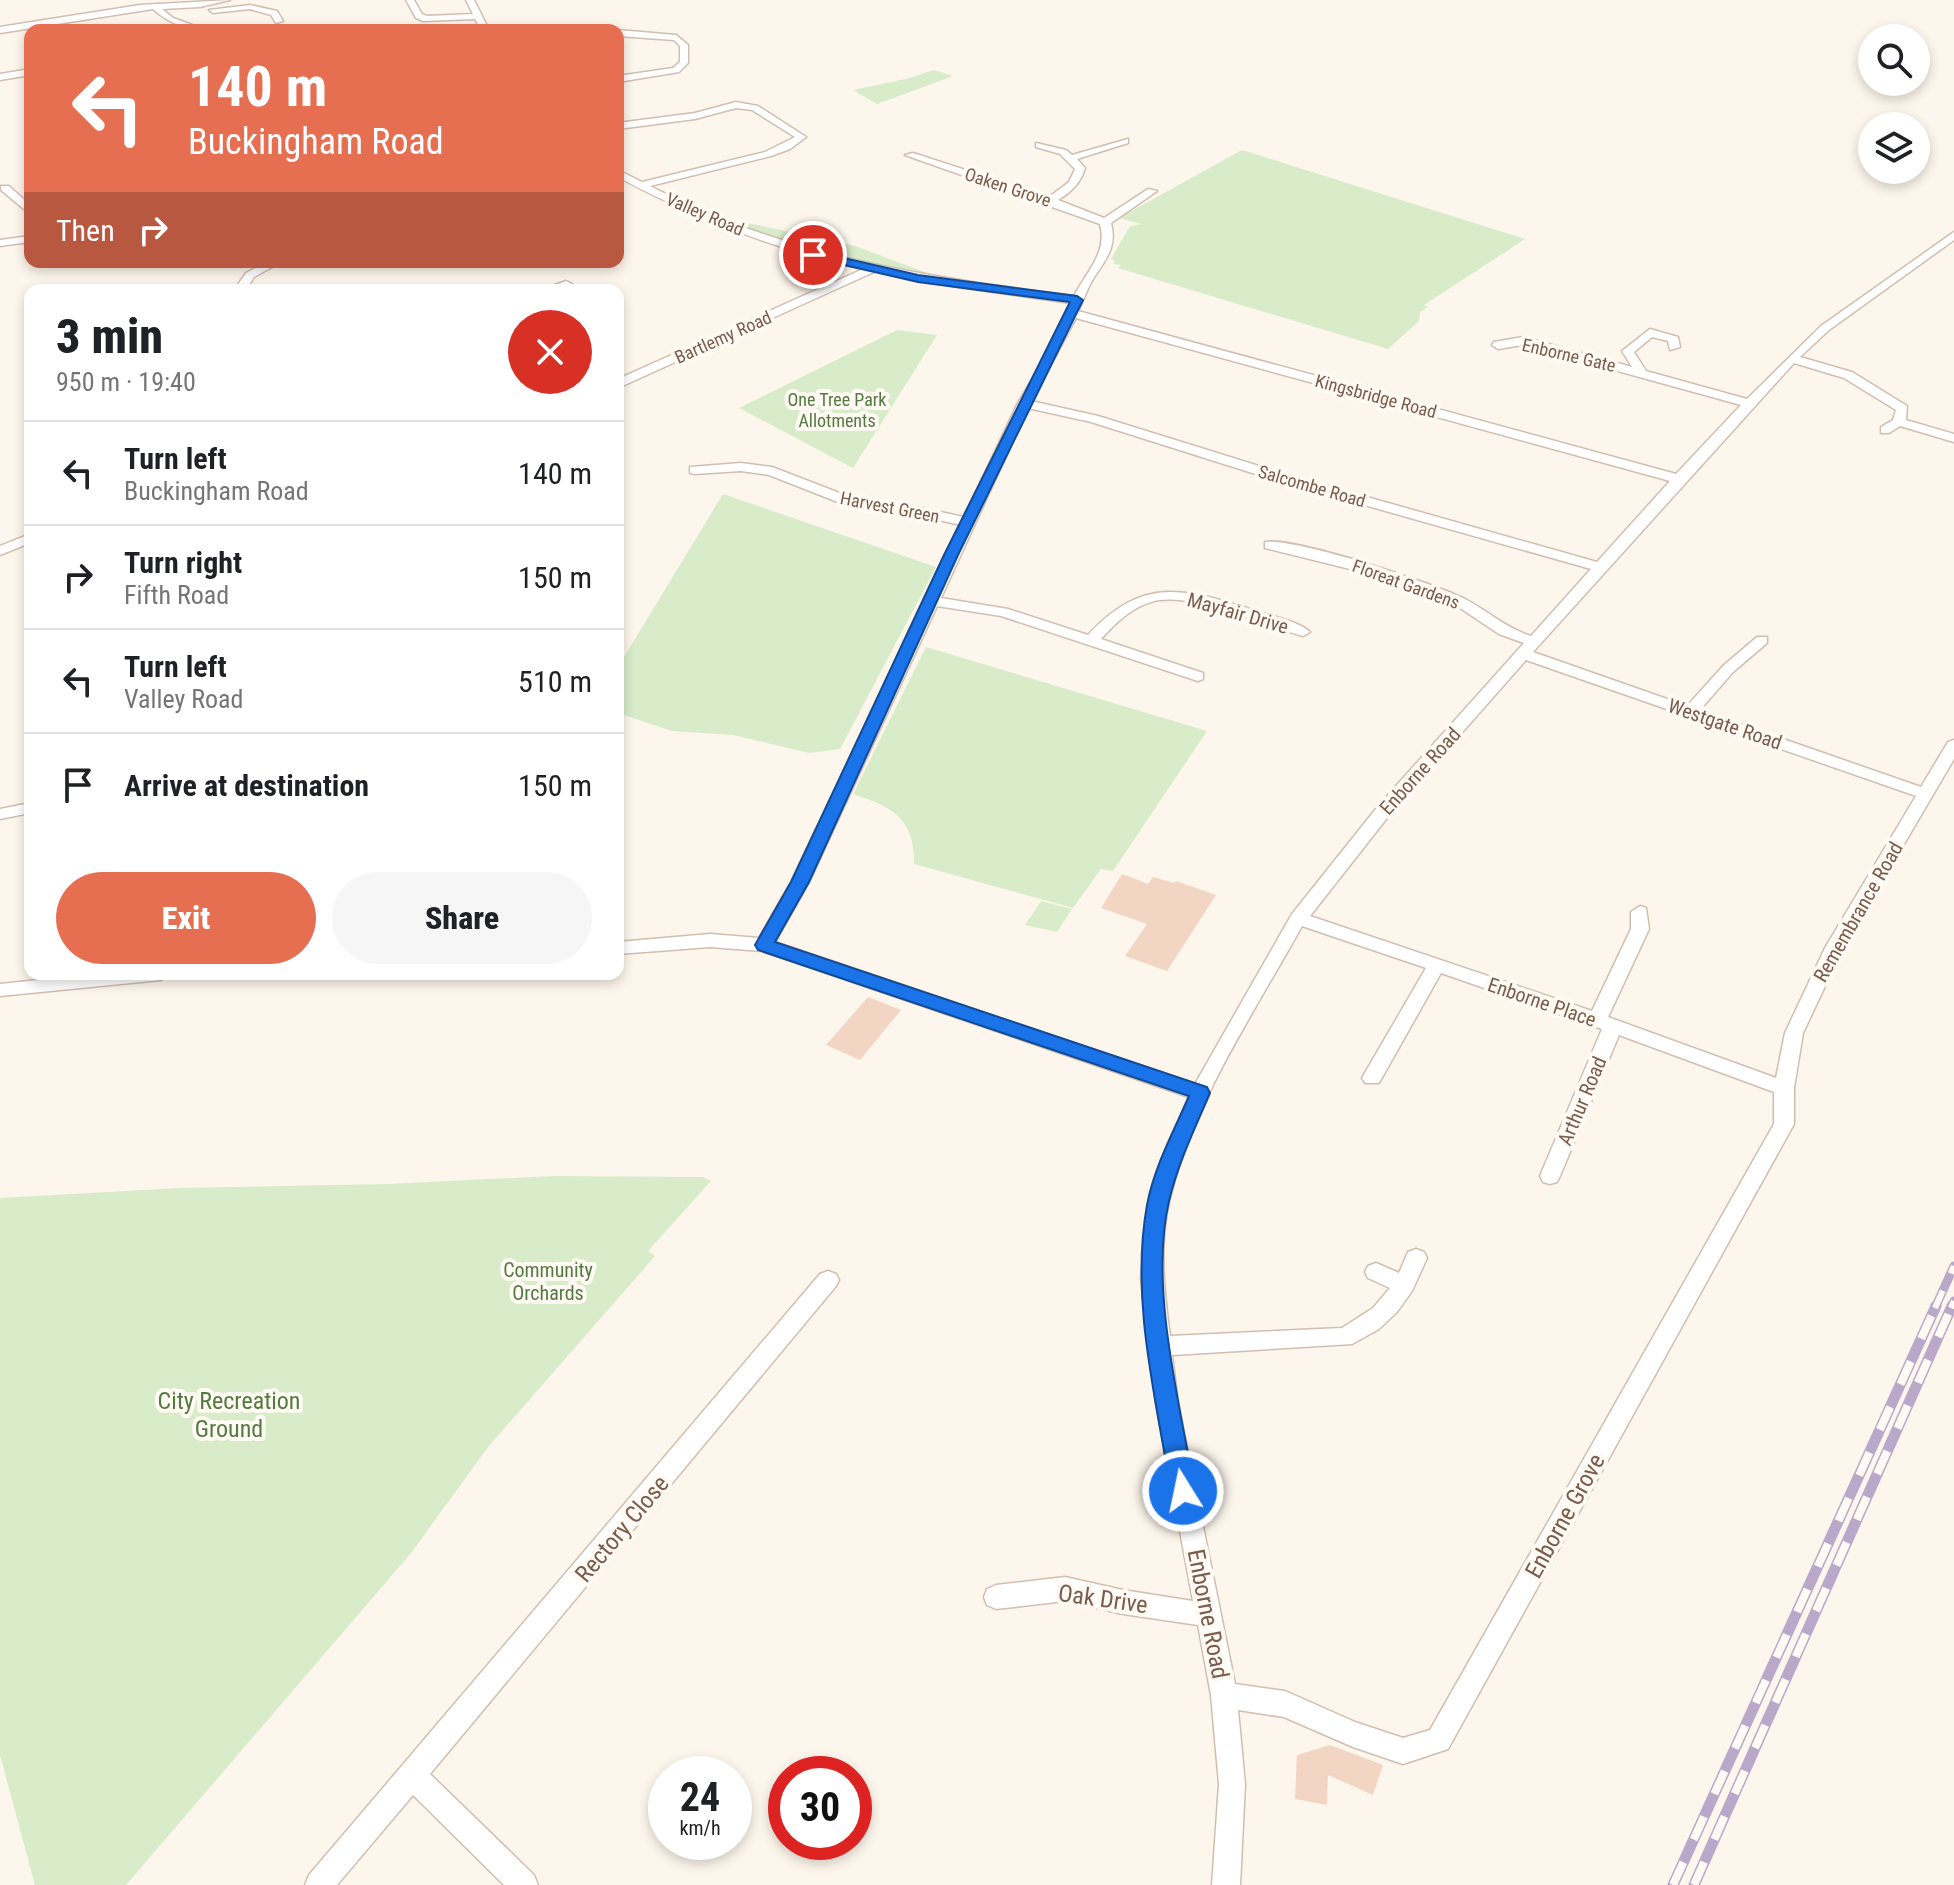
<!DOCTYPE html>
<html lang="en">
<head>
<meta charset="utf-8">
<style>
	body { margin:0; font-family:"Roboto Condensed",sans-serif; background:#f6f6f6; color:#202124; height:100vh; display:flex; flex-direction:column; font-size:30px; white-space:nowrap }
	* { box-sizing:border-box; margin:0 }
	p { font-size:26px; color:#757577 }
	.icon { flex:none; width:44px; height:44px; fill:none; stroke:currentColor; stroke-width:2; stroke-linecap:round; stroke-linejoin:round }
	.map { position:relative; flex:1; overflow:hidden }
	.panel { position:absolute; left:24px; top:284px; width:600px; height:696px; display:flex; flex-direction:column; background:#fff; border-radius:16px; box-shadow:0 4px 12px #0003 }
	.panel>* { flex:none }
	.top-card { position:absolute; left:24px; top:24px; width:600px; height:244px; border-radius:16px; box-shadow:0 4px 12px #0003; background:#e76f51; color:#fff; overflow:hidden }
	.buttons { position:absolute; left:1858px; top:24px; display:grid; gap:16px }
	.buttons a { display:grid; place-items:center; width:72px; height:72px; border-radius:50%; background:#fff; box-shadow:0 4px 12px #0003; font-size:40px }
	.speed { position:absolute; left:648px; top:1756px; display:flex; gap:16px; font-size:40px; font-weight:700; text-align:center }
	.speed>* { display:grid; place-content:center; width:104px; height:104px; border-radius:50%; background:#fff; box-shadow:0 4px 12px #0003; line-height:1 }
	.speed small { font-size:20px; font-weight:400 }
	.speed .limit { border:12px solid #d22; background:#fff; color:#111 }
	.pin { position:absolute; display:grid; place-items:center; width:68px; height:68px; color:#fff; margin:-34px; border:4px solid #fff; border-radius:50%; box-shadow:0 2px 8px #0007 }
	.me { position:absolute; width:88px; margin:-44px; rotate:350deg; stroke-linejoin:round; filter:drop-shadow(0 0 6px #0008) }
	.turn { display:flex; align-items:center; gap:28px; height:168px; padding:0 32px; font-size:36px }
	.turn .icon { width:104px; height:104px; stroke-width:2.5 }
	.turn b { display:block; font-size:56px; line-height:68px }
	.then { display:flex; align-items:center; height:76px; padding:0 32px; background:#0003; gap:16px; font-size:30px }
	.round { display:grid; place-items:center; flex:none; width:84px; height:84px; border-radius:42px; background:#f6f6f6 }
	.head { display:flex; align-items:center; justify-content:space-between; height:136px; padding:0 32px }
	h1 { font-size:48px; font-weight:800; line-height:60px }
	.button { display:flex; gap:16px; margin-top:auto; padding:16px 32px }
	.button a { flex:1; height:92px; border-radius:48px; background:#e76f51; color:#fff; font-size:32px; font-weight:800; line-height:92px; text-align:center }
	.button a+a { background:#f6f6f6; color:#202124 }
	ul { padding:0; list-style:none }
	li { display:flex; align-items:center; gap:24px; height:104px; padding:0 32px; border-top:2px solid #e0e0e0 }
	li div { flex:1 }
	li b { display:block; font-size:30px }
	li em { font-style:normal }
	.map>svg:first-child { display:block }
</style>
</head>
<body>
<div class="map">
<svg width="1954" height="1885" viewBox="0 0 1954 1885">
	<rect width="100%" height="100%" fill="#fdf6ec"/>
	<!-- green -->
	<path fill="#d8ecc9" d="M 934,70 L 953,76 L 877,104 L 853,90 L 906,79 Z
		M 1242,150 L 1525,239 L 1424,305 L 1428,307 L 1420,312 L 1419,321 L 1388,349 L 1118,268 L 1121,265 L 1113,264 L 1115,261 L 1111,259 L 1130,226 L 1141,224 L 1119,218 Z
		M 743,222 L 855,246 L 930,274 L 923,276 L 819,253 L 737,224 Z
		M 897,330 L 937,335 L 853,468 L 739,408 Z
		M 723,494 L 936,567 L 840,749 L 809,753 L 733,735 L 672,731 L 618,713 L 618,667 Z
		M 926,647 L 1207,731 L 1113,871 L 1101,869 L 1073,908 L 914,864 C 915,819 893,807 853,794 Z
		M 1041,901 L 1072,909 L 1057,932 L 1025,925 Z
		M 554,1176 L 703,1177 L 711,1181 L 648,1251 L 655,1256 L 488,1447 L 411,1553 L 126,1885 L 35,1885 L 0,1755 L 0,1198 L 180,1188 L 388,1184 Z"/>
	<!-- building -->
	<path fill="#f3d5c3" d="M 1122,874 L 1148,884 L 1153,877 L 1174,883 L 1176,881 L 1216,895 L 1167,971 L 1125,956 L 1147,924 L 1101,908 Z
		M 868,997 L 901,1010 L 860,1060 L 826,1045 Z
		M 1330,1745 L 1383,1765 L 1373,1795 L 1328,1775 L 1327,1805 L 1295,1799 L 1297,1755 Z"/>
	<g fill="none" stroke-linecap="round" stroke-linejoin="round">
		<defs>
			<path id="minor" d="M 230,0 L 200,7 L 162,9 L 173,18 L 206,30 C 185,30 169,23 153,9 L 0,33 L 0,27 L 140,5 Z
				M 406,0 L 414,0 L 422,14 L 427,16 L 473,14 L 466,0 L 474,0 L 489,30 L 481,30 L 475,19 L 423,21 L 416,18 Z
				M 250,5 L 277,11 L 283,21 L 276,23 L 271,15 L 250,9 L 213,13 L 209,10 Z
				M 618,30 L 676,35 L 688,45 L 688,63 L 679,72 L 618,82 L 618,76 L 673,68 L 680,62 L 680,46 L 674,40 L 618,36 Z
				M 30,69 L 30,75 L 0,80 L 0,74 Z
				M 736,102 L 758,106 L 806,137 L 790,149 L 771,156 L 650,186 C 781,255 928,278 1074,296 C 1086,272 1108,253 1100,224 L 905,155 L 913,153 L 1049,197 L 1069,182 L 1075,169 L 1060,154 L 1036,147 L 1036,143 L 1066,150 L 1072,155 L 1128,139 L 1128,143 L 1077,159 L 1085,168 C 1081,183 1071,192 1058,200 L 1104,218 L 1148,189 L 1157,191 L 1111,223 C 1117,246 1107,258 1095,276 C 1088,286 1084,300 1078,311 L 1676,474 L 1741,405 L 1523,345 L 1498,349 L 1492,345 L 1494,342 L 1523,337 L 1632,367 L 1622,351 L 1650,329 L 1678,337 L 1680,347 L 1670,350 L 1668,341 L 1652,337 L 1634,352 L 1646,371 L 1747,399 L 1821,326 L 1954,232 L 1954,240 L 1829,330 L 1800,357 L 1852,372 L 1907,406 L 1906,420 L 1954,434 L 1954,442 L 1900,426 L 1889,433 L 1881,433 L 1881,427 L 1893,420 L 1896,410 L 1844,378 L 1794,363 L 1533,652 L 1687,706 L 1723,666 L 1757,637 L 1767,637 L 1767,643 L 1733,672 L 1700,710 L 1921,787 L 1948,742 L 1954,740 L 1954,759 L 1843,948 L 1803,1033 L 1794,1088 L 1794,1124 L 1448,1749 L 1403,1764 L 1353,1747 L 1284,1717 L 1238,1710 L 1245,1784 L 1240,1885 L 1212,1885 L 1219,1784 L 1211,1695 L 1198,1625 L 1123,1614 L 1065,1601 L 996,1609 L 987,1605 L 984,1597 L 987,1589 L 996,1585 L 1065,1577 L 1123,1590 L 1193,1601 L 1156,1403 L 1141,1279 L 1148,1205 L 1158,1169 L 1189,1097 L 762,951 L 710,947 L 618,954 L 618,942 L 710,934 L 759,938 L 791,882 L 961,525 L 903,512 L 848,506 L 769,475 L 741,471 L 695,474 L 690,473 L 690,467 L 741,463 L 772,467 L 855,499 L 903,504 L 964,517 L 1018,403 L 1044,359 L 1071,303 L 958,287 L 876,271 L 618,388 L 618,379 L 863,269 C 777,250 696,219 618,177 L 618,170 L 642,182 L 765,152 L 795,137 L 752,110 L 736,108 L 695,119 L 618,129 L 618,123 L 695,113 ZM 1076,318 L 1670,481 L 1597,562 L 1275,471 L 1098,416 L 1031,401 ZM 1028,408 L 1091,422 L 1265,477 L 1591,569 L 1531,636 C 1506,628 1489,612 1467,600 C 1436,584 1295,537 1265,542 L 1265,548 L 1358,571 L 1426,593 L 1460,608 L 1499,634 L 1524,643 L 1379,805 L 1292,914 L 1195,1084 L 775,942 L 809,882 L 937,606 L 1001,616 L 1198,681 L 1203,679 L 1203,673 L 1101,639 C 1115,624 1130,608 1151,602 C 1190,590 1263,626 1303,636 L 1310,632 C 1298,621 1274,617 1259,612 C 1187,589 1144,574 1088,635 L 1008,609 L 941,598 ZM 1526,660 L 1916,796 L 1825,948 L 1785,1033 L 1776,1078 L 1608,1017 L 1649,929 L 1646,908 L 1640,906 L 1631,912 L 1631,929 L 1592,1011 L 1310,916 L 1391,813 ZM 1302,926 L 1426,968 L 1362,1078 L 1365,1083 L 1379,1083 L 1441,973 L 1602,1029 L 1540,1176 L 1543,1182 L 1550,1184 L 1557,1182 L 1560,1176 L 1619,1035 L 1774,1092 L 1774,1124 L 1430,1730 L 1403,1738 L 1355,1722 L 1285,1691 L 1235,1684 L 1178,1403 L 1172,1355 L 1352,1344 L 1379,1329 L 1397,1312 L 1412,1291 L 1427,1258 L 1424,1252 L 1416,1249 L 1408,1252 L 1399,1273 L 1376,1263 L 1368,1266 L 1365,1272 L 1368,1278 L 1390,1288 L 1373,1308 L 1342,1328 L 1170,1336 C 1164,1292 1159,1246 1169,1202 C 1192,1103 1254,1013 1302,926 Z
				M 1,186 L 9,186 L 30,205 L 30,214 L 1,190 Z
				M 30,236 L 30,242 L 0,246 L 0,240 Z
				M 267,262 L 281,262 L 254,277 L 246,290 L 234,290 L 246,273 Z
				M 566,281 L 572,284 L 570,286 L 541,290 Z
				M 30,534 L 30,543 L 0,555 L 0,546 Z
				M 30,803 L 30,813 L 0,819 L 0,809 Z
				M 97,974 L 170,974 L 161,980 L 0,996 L 0,984 Z
				M 828,1271 L 836,1274 L 839,1280 L 836,1286 L 430,1774 L 534,1875 L 538,1885 L 504,1885 L 413,1795 L 337,1885 L 305,1885 L 309,1875 L 820,1274 Z"/>
		</defs>
		<!-- minor casing -->
		<use href="#minor" stroke="#d1beb0" stroke-width="3"/>
		<!-- minor -->
		<use href="#minor" fill="#fff" fill-rule="evenodd"/>
		<defs>
			<path id="rail-far1" d="M 1935,1308 L 1954,1266
				M 1951,1308 L 1954,1301"/>
			<path id="rail" d="M 1673,1885 L 1936,1306
				M 1694,1885 L 1952,1306"/>
		</defs>
		<!-- rail-far1 casing -->
		<use href="#rail-far1" stroke="#b9a8c9" stroke-width="9"/>
		<!-- rail casing -->
		<use href="#rail" stroke="#b9a8c9" stroke-width="11"/>
		<!-- rail-far1 -->
		<use href="#rail-far1" stroke="#fffaf3" stroke-width="6" stroke-dasharray="19" stroke-linecap="butt"/>
		<!-- rail -->
		<use href="#rail" stroke="#fffaf3" stroke-width="8" stroke-dasharray="25" stroke-linecap="butt"/>
	</g>
	<!-- route -->
	<path fill="#1a73e8" stroke="#114b97" stroke-width="2" d="M 813,251 L 918,275 L 1077,296 L 1083,300 L 958,555 L 809,882 L 775,942 L 1207,1087 L 1210,1093 C 1195,1128 1178,1163 1169,1201 C 1149,1287 1180,1405 1195,1491 L 1191,1499 L 1183,1502 L 1174,1499 L 1171,1491 C 1156,1398 1130,1299 1147,1205 C 1154,1167 1174,1131 1189,1096 L 758,950 L 755,945 L 791,882 L 944,555 L 1070,302 L 918,282 L 809,257 L 809,252 Z"/>
	<g text-anchor="middle" dominant-baseline="central" stroke-width="8" stroke-linejoin="round" paint-order="stroke">
		<!-- far-street labels -->
		<g font-size="18" fill="#7a5c4d" stroke="#fffaf3">
			<text transform="translate(1008 187) rotate(18)">Oaken Grove</text>
			<text transform="translate(705 214) rotate(23)">Valley Road</text>
			<text transform="translate(723 337) rotate(-24)">Bartlemy Road</text>
			<text transform="translate(1569 355) rotate(13)">Enborne Gate</text>
			<text transform="translate(1376 396) rotate(15)">Kingsbridge Road</text>
			<text transform="translate(1312 486) rotate(16)">Salcombe Road</text>
			<text transform="translate(890 507) rotate(11)">Harvest Green</text>
			<text transform="translate(1406 584) rotate(20)">Floreat Gardens</text>
		</g>
		<!-- far-park labels -->
		<g font-size="18" fill="#537a41" stroke="#fffaf3">
			<text x="837" y="399">One Tree Park<tspan x="837" dy="21">Allotments</tspan></text>
		</g>
		<!-- street labels -->
		<g font-size="20" fill="#7a5c4d" stroke="#fffaf3">
			<text transform="translate(1238 613) rotate(16)">Mayfair Drive</text>
			<text transform="translate(1725 724) rotate(19)">Westgate Road</text>
			<text transform="translate(1420 771) rotate(-48)">Enborne Road</text>
			<text transform="translate(1858 912) rotate(-60)">Remembrance Road</text>
			<text transform="translate(1542 1002) rotate(19)">Enborne Place</text>
			<text transform="translate(1582 1101) rotate(-67)">Arthur Road</text>
		</g>
		<!-- park labels -->
		<g font-size="20" fill="#537a41" stroke="#fffaf3">
			<text x="548" y="1270">Community<tspan x="548" dy="23">Orchards</tspan></text>
		</g>
		<!-- near-park labels -->
		<g font-size="24" fill="#537a41" stroke="#fffaf3">
			<text x="229" y="1401">City Recreation<tspan x="229" dy="28">Ground</tspan></text>
		</g>
		<!-- near-street labels -->
		<g font-size="24" fill="#7a5c4d" stroke="#fffaf3">
			<text transform="translate(1565 1516) rotate(-61)">Enborne Grove</text>
			<text transform="translate(622 1529) rotate(-50)">Rectory Close</text>
			<text transform="translate(1103 1599) rotate(8)">Oak Drive</text>
			<text transform="translate(1208 1614) rotate(79)">Enborne Road</text>
		</g>
	</g>
</svg>
<div class="buttons">
<a><svg class="icon" aria-label="search" viewBox="0 0 24 24"><circle cx="10" cy="10" r="6"/><path d="M15 15l6 6"/></svg></a>
<a><svg class="icon" aria-label="layers" viewBox="0 0 24 24"><path d="M12 4l9 5-9 5-9-5zM3 14l9 5 9-5"/></svg></a>
</div>
<div class="speed"><div>24<small>km/h</small></div><div class="limit">30</div></div>
<div class="pin" style="left:813px;top:255px;background:#d93025"><svg class="icon" aria-label="arrive" viewBox="0 0 24 24"><path d="M6 21V4h12l-3 4 3 4H6"/></svg></div>
<svg class="me" style="left:1183px;top:1491px" viewBox="-20 -20 40 40"><circle r="17" fill="#1a73e8" stroke="#fff" stroke-width="3"/><path d="M0-11L8 9 0 5-8 9z" fill="#fff"/></svg>
<div class="top-card">
<div class="turn"><svg class="icon" aria-label="left" viewBox="0 0 24 24"><path d="M17 20v-9H6M10 6l-5 5 5 5"/></svg><div><b>140 m</b>Buckingham Road</div></div>
<div class="then">Then<svg class="icon" aria-label="right" viewBox="0 0 24 24"><path d="M7 20v-9h11M14 6l5 5-5 5"/></svg></div>
</div>
<section class="panel">
<div class="head"><div><h1>3 min</h1><p>950 m · 19:40</p></div><a class="round" style="background:#d93025;color:#fff"><svg class="icon" aria-label="close" viewBox="0 0 24 24"><path d="M6 6l12 12M18 6L6 18"/></svg></a></div>
<ul>
<li><svg class="icon" aria-label="left" viewBox="0 0 24 24"><path d="M17 20v-9H6M10 6l-5 5 5 5"/></svg><div><b>Turn left</b><p>Buckingham Road</p></div><em>140 m</em></li>
<li><svg class="icon" aria-label="right" viewBox="0 0 24 24"><path d="M7 20v-9h11M14 6l5 5-5 5"/></svg><div><b>Turn right</b><p>Fifth Road</p></div><em>150 m</em></li>
<li><svg class="icon" aria-label="left" viewBox="0 0 24 24"><path d="M17 20v-9H6M10 6l-5 5 5 5"/></svg><div><b>Turn left</b><p>Valley Road</p></div><em>510 m</em></li>
<li><svg class="icon" aria-label="arrive" viewBox="0 0 24 24"><path d="M6 21V4h12l-3 4 3 4H6"/></svg><div><b>Arrive at destination</b></div><em>150 m</em></li>
</ul>
<div class="button"><a>Exit</a><a>Share</a></div>
</section>
</div>
</body>
</html>
